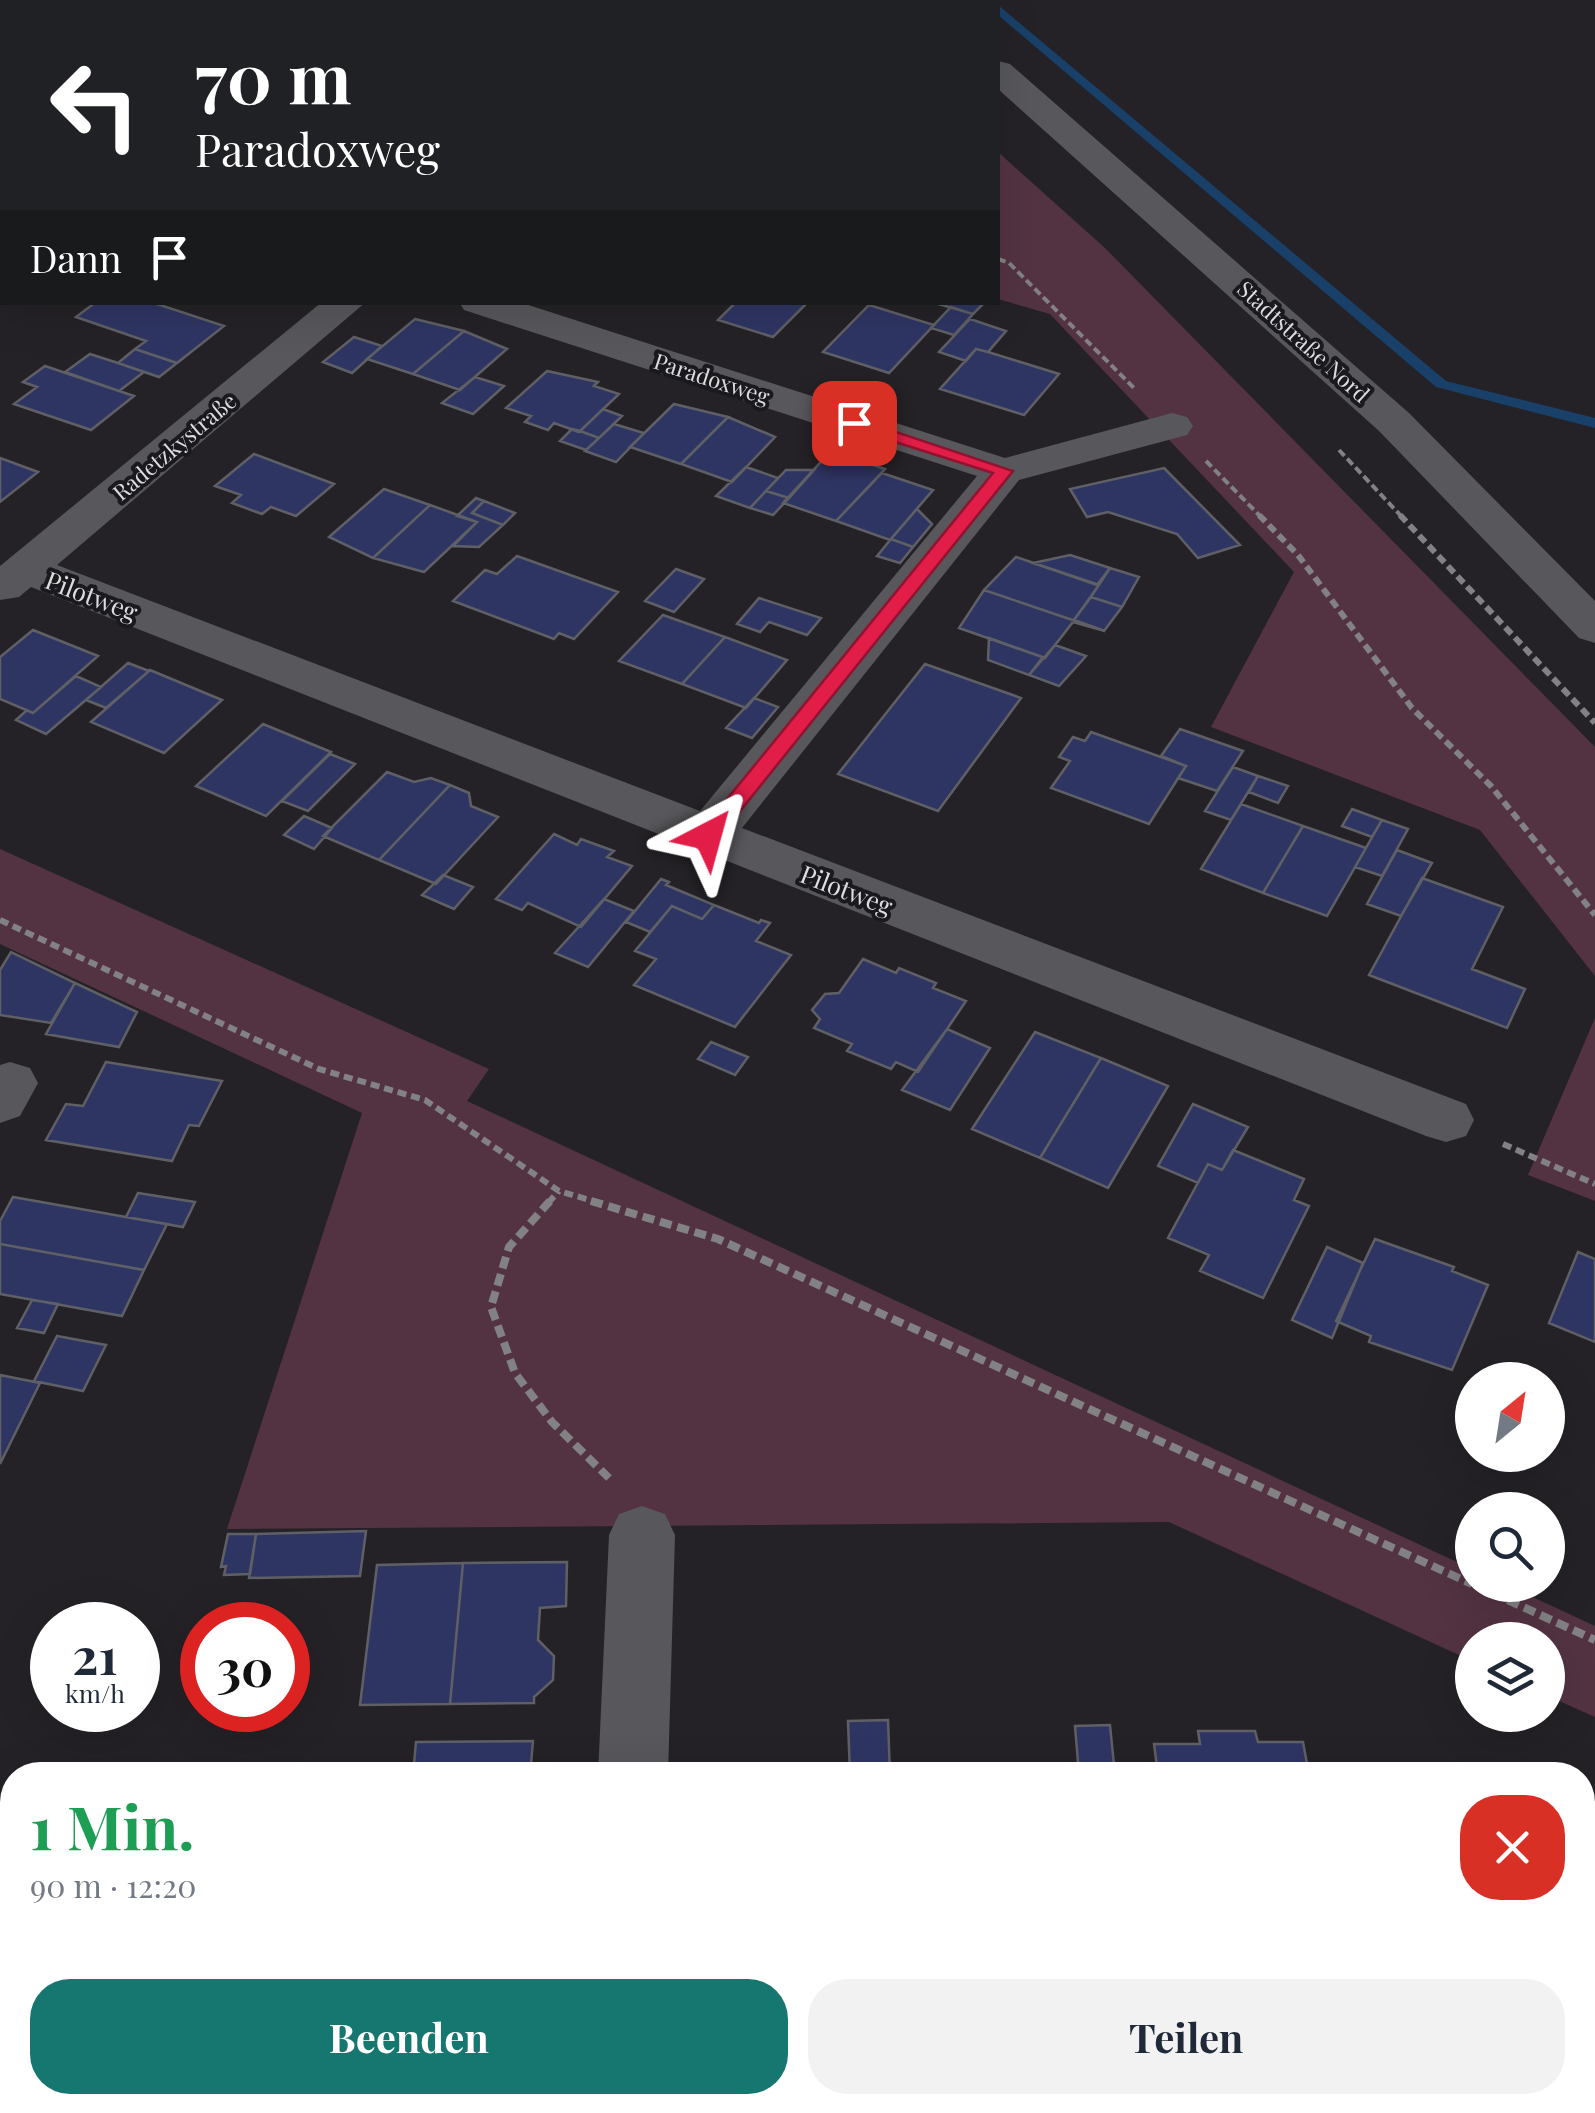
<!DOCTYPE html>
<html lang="de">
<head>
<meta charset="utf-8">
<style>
	body { margin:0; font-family:"Playfair Display",serif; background:#f2f2f3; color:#1f2937; height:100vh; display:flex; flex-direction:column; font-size:38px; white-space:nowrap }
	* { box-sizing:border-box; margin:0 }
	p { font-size:32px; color:#747a83 }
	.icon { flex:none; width:55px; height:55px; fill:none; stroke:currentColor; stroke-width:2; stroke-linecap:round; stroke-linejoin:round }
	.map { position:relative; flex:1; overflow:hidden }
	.panel { position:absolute; left:0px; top:1762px; width:1595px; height:352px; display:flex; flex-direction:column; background:#fff; border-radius:40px 40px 0 0; box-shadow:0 10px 40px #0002 }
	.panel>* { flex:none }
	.banner { position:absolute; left:0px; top:0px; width:1000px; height:305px; box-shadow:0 10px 40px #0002; background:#202124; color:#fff; overflow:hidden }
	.needle { width:65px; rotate:30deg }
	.controls { position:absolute; left:1455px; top:1362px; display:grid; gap:20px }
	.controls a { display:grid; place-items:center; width:110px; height:110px; border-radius:50%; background:#fff; box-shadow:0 10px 40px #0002; font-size:50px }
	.speed { position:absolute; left:30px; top:1602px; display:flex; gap:20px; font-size:50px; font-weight:700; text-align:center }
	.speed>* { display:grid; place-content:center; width:130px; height:130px; border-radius:50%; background:#fff; box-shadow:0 10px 40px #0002; line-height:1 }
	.speed small { font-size:25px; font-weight:400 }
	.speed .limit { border:15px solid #d22; background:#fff; color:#111 }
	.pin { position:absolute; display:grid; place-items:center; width:85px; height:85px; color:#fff; margin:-42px; border-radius:20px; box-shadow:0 5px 15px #0006 }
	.me { position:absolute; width:110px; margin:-55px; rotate:39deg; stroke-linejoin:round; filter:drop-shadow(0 0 8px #0008) }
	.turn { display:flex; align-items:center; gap:35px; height:210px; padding:0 30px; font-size:45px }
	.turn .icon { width:130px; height:130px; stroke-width:2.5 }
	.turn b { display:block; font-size:70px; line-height:85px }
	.then { display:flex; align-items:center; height:95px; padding:0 30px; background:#0003; gap:20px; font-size:38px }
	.round { display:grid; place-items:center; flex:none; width:105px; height:105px; border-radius:40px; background:#f2f2f3 }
	.headline { display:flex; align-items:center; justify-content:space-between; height:170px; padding:0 30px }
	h1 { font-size:60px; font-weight:700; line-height:75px; color:#1e9e55 }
	.action { display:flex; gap:20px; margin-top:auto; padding:20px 30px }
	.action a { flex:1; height:115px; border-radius:40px; background:#167670; color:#fff; font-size:40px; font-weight:700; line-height:115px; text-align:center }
	.action a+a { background:#f2f2f3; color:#1f2937 }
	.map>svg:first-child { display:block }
</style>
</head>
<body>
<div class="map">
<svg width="1595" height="2113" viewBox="0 0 1595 2113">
	<rect width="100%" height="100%" fill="#242226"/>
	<!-- green -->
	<path fill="#533342" d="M 998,152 L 1105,248 L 1595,747 L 1595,976 L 1480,830 L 1211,727 L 1294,572 L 1050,314 L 998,299 Z
		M 0,849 L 489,1069 L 467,1101 L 1472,1569 L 1472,1585 L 1507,1585 L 1595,1626 L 1595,1717 L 1548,1696 L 1548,1640 L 1472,1640 L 1472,1661 L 1169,1522 L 227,1529 L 362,1113 L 0,944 Z
		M 1595,1018 L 1595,1201 L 1528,1175 Z"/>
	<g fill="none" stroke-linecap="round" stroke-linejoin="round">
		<!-- stream -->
		<path fill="#194068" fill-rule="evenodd" d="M 998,5 L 1446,381 L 1595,418 L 1595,428 L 1436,387 L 998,15 Z"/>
	</g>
	<!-- building -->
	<path fill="#2f3563" stroke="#5f6065" stroke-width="2.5" d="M 96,302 L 151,302 L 224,326 L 177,363 L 135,349 L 146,341 L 76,317 Z
		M 736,302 L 808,302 L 773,337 L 718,320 Z
		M 977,302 L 983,304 L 973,314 L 935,303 Z
		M 869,305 L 934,325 L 889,373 L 823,352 Z
		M 951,307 L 973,314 L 954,335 L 931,328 Z
		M 415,319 L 464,331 L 413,374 L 367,359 Z
		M 970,319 L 1006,331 L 988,352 L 976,349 L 966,361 L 939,352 Z
		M 464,331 L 507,349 L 460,390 L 413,374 Z
		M 354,337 L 382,346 L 352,373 L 323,362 Z
		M 135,349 L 177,363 L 159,377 L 118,363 Z
		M 976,349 L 988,352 L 1059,374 L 1024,415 L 940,389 Z
		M 90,354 L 118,363 L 144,372 L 119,391 L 65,372 Z
		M 45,366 L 119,391 L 134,396 L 91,430 L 14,404 L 37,387 L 23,382 Z
		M 547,371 L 598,382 L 594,386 L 619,394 L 579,432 L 554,423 L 548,430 L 525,422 L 531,416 L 506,408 Z
		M 475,377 L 504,386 L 473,414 L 442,403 Z
		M 674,404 L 728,417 L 681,464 L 630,447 Z
		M 603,409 L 622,416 L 599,438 L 580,431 Z
		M 728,417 L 775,437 L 732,482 L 681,464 Z
		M 614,424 L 644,433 L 616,462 L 585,451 Z
		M 572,429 L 580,431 L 599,438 L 586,450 L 560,441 Z
		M 831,451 L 885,469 L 836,521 L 783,503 Z
		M 254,454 L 334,484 L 296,516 L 271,507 L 262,514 L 232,503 L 241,495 L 215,486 Z
		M 0,458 L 38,472 L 0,502 Z
		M 746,467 L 778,478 L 750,508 L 716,496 Z
		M 1164,468 L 1240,545 L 1198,558 L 1177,534 L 1108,512 L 1087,517 L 1070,489 Z
		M 786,470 L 814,470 L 789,498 L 766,491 Z
		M 882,473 L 933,490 L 890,540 L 836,521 Z
		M 384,489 L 430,505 L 373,558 L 329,537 Z
		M 766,491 L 789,498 L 773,515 L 750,508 Z
		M 476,498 L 484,501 L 472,513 L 503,525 L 479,547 L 453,546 L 477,522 L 457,516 Z
		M 484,501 L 515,513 L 503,525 L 472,513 Z
		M 430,505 L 477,522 L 424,572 L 373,558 Z
		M 917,509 L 932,524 L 913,547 L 891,539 Z
		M 891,539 L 913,547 L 900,563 L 877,556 Z
		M 1070,555 L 1110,568 L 1097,585 L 1033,563 Z
		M 517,556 L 618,592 L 574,639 L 559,633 L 554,639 L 453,601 L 485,570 L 497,574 Z
		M 1016,557 L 1099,585 L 1074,620 L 1105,631 L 984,590 Z
		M 1110,568 L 1139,577 L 1122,607 L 1091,597 Z
		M 676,569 L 704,579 L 674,612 L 645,601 Z
		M 984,590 L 1105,631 L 1073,622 L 1045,658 L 959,628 Z
		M 1091,597 L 1122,607 L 1104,631 L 1074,620 Z
		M 759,598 L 821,618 L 807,635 L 769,622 L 760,632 L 737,624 Z
		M 663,615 L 725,637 L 682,684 L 619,661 Z
		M 33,630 L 98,656 L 33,713 L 0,699 L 0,657 Z
		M 725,637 L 787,660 L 746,708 L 682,684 Z
		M 989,638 L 1043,657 L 1029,675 L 988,660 Z
		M 1055,645 L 1086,656 L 1059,686 L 1029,675 Z
		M 128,663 L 149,671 L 106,708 L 86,700 Z
		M 925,664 L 1021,698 L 938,811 L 838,774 Z
		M 150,670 L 222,700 L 164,753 L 91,722 Z
		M 76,676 L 101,687 L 46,734 L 16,720 L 27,710 L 33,713 Z
		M 754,698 L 778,707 L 752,738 L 726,728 Z
		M 263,724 L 331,752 L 266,816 L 196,786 Z
		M 1180,729 L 1243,751 L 1217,791 L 1178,778 L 1186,766 L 1161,756 Z
		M 1091,732 L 1186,766 L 1149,824 L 1051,788 L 1070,761 L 1059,757 L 1073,737 L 1085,741 Z
		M 330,754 L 355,764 L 308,811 L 282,801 Z
		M 1233,767 L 1258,776 L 1231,820 L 1205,811 Z
		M 387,772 L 414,782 L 431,778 L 450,785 L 379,860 L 323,836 Z
		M 1258,776 L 1288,786 L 1278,803 L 1249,792 Z
		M 450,785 L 469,793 L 471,806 L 498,817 L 436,884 L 379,860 Z
		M 1241,804 L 1303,826 L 1263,893 L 1201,869 Z
		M 1352,809 L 1382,820 L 1372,837 L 1342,826 Z
		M 304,816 L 332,828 L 314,849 L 284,835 Z
		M 1382,820 L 1408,829 L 1382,876 L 1355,867 Z
		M 1303,826 L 1366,848 L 1327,916 L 1263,893 Z
		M 554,834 L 577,845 L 581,839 L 614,851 L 607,857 L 632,866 L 581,927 L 528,903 L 522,910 L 496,899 Z
		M 1397,850 L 1432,863 L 1401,916 L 1367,904 Z
		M 443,875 L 473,887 L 454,909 L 422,895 Z
		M 1422,878 L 1503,907 L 1472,969 L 1525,989 L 1507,1028 L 1369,975 Z
		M 661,879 L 669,882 L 666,885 L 714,905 L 702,919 L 672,906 L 650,932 L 626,922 Z
		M 604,899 L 634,911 L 588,967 L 555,953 Z
		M 714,905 L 759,923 L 761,920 L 770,923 L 756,941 L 791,955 L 735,1027 L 634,985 L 656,959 L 635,951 L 672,906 L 702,919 Z
		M 11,952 L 75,983 L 51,1023 L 0,1015 L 0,970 Z
		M 863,959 L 896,973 L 899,968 L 936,983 L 933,988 L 966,1001 L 918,1072 L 896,1062 L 891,1069 L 847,1051 L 852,1044 L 814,1028 L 820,1019 L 812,1010 L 825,994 L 839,993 Z
		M 75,983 L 137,1012 L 119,1047 L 46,1034 Z
		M 947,1029 L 990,1048 L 950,1110 L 902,1090 Z
		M 1035,1032 L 1101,1058 L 1040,1158 L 972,1129 Z
		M 711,1042 L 748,1057 L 735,1075 L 698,1059 Z
		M 1101,1058 L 1168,1086 L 1108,1188 L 1040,1158 Z
		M 106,1062 L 222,1081 L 199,1126 L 189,1125 L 172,1161 L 46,1140 L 66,1104 L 83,1106 Z
		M 1193,1104 L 1248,1127 L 1222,1170 L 1208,1164 L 1198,1183 L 1158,1166 Z
		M 1233,1150 L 1304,1179 L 1294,1200 L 1309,1206 L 1263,1298 L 1200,1271 L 1209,1255 L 1168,1238 L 1208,1164 L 1222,1170 Z
		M 138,1193 L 195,1202 L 183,1227 L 126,1217 Z
		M 13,1197 L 126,1217 L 167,1224 L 144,1270 L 0,1244 L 0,1221 Z
		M 1375,1239 L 1454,1267 L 1452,1271 L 1488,1285 L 1452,1370 L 1369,1342 L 1371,1336 L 1336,1321 Z
		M 0,1244 L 144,1270 L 122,1316 L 0,1294 Z
		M 1327,1247 L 1363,1263 L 1332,1338 L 1292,1320 Z
		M 1578,1252 L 1595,1259 L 1595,1342 L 1549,1323 Z
		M 32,1300 L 58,1304 L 44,1333 L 17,1328 Z
		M 57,1336 L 106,1345 L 83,1391 L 34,1381 Z
		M 0,1375 L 40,1383 L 0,1464 Z
		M 366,1531 L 360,1576 L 249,1578 L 256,1534 Z
		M 228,1534 L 256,1534 L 250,1574 L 224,1575 L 226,1566 L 221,1567 Z
		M 567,1562 L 566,1606 L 540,1608 L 538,1640 L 554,1656 L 553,1680 L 534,1697 L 534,1703 L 450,1704 L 463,1563 Z
		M 463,1563 L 450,1704 L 360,1705 L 377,1565 Z
		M 888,1720 L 890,1775 L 850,1775 L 848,1721 Z
		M 1110,1725 L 1115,1775 L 1079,1775 L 1075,1726 Z
		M 1198,1731 L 1255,1731 L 1258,1742 L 1303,1742 L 1309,1775 L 1158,1775 L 1154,1744 L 1200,1744 Z
		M 533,1741 L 530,1775 L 413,1775 L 416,1742 Z
		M 998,1764 L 999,1775 L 928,1775 L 928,1766 Z
		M 801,1768 L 801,1775 L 850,1775 L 746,1775 L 749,1770 Z
		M 1582,1853 L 1595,1859 L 1595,1883 L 1582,1935 Z
		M 372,2102 L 536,2102 L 535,2113 L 371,2113 Z"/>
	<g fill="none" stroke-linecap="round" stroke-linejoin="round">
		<!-- path-far2 -->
		<path stroke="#828184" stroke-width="4" stroke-dasharray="8 4" stroke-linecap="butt" d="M 397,2 L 401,0
			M 430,2 L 434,0
			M 998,259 L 1009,263 L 1134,388
			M 1339,450 L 1402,517
			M 1206,461 L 1261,517"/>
		<!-- path-far1 -->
		<path stroke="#828184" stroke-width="6" stroke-dasharray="9 5" stroke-linecap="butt" d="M 1259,515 L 1298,555 L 1412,708 L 1491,786 L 1595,915
			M 1400,515 L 1595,723
			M 0,920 L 319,1069 L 425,1100 L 559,1191 L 600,1203
			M 1503,1144 L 1595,1184
			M 548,1203 L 559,1191"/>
		<!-- path -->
		<path stroke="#828184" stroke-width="8" stroke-dasharray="12 6" stroke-linecap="butt" d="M 550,1201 L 509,1247 L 491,1307 L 515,1373 L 552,1422 L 609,1478
			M 591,1201 L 718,1239 L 1472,1584
			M 1475,1585 L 1595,1640"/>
		<!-- lane -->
		<path stroke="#58575b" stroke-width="42" d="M 0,96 L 2,95
			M 0,180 L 2,179"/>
		<!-- street -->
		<path fill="#58575b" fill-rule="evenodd" d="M 322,302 L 366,302 L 57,565 L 700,811 L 977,476 L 464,310 L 459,302 L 519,302 L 1005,458 L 1172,413 L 1187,417 L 1193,426 L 1187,435 L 1019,480 L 742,828 L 1466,1104 L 1474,1120 L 1466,1136 L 1446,1142 L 1426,1136 L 31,587 L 19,597 L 0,600 L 0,566 Z
			M 10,1062 L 30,1068 L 38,1083 L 20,1116 L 0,1123 L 0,1065 Z
			M 642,1506 L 665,1514 L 675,1535 L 668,1775 L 598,1775 L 609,1535 L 619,1514 Z
			M 1582,2082 L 1590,2086 L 1595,2113 L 1506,2113 L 1502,2102 L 1582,2102 Z
			M 582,2102 L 658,2102 L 659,2113 L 581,2113 Z"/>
		<!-- secondary -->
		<path fill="#58575b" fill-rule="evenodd" d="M 899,0 L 933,0 L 934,2 L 900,2 Z
			M 998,61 L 1010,64 L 1409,413 L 1595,601 L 1595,643 L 1579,638 L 1379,431 L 998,89 Z"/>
	</g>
	<!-- route -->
	<path fill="#e11d48" stroke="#92132f" stroke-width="2.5" d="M 854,418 L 1013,471 L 716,841 L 701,841 L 698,836 L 701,831 L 993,473 L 848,427 L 848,419 Z"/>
	<g text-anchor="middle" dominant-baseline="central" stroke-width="8" stroke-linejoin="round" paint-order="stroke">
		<!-- far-street labels -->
		<g font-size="22" fill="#dddcde" stroke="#1a191d">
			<text transform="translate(1304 341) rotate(42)">Stadtstraße Nord</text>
			<text transform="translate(712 378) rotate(18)">Paradoxweg</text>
			<text transform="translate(174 446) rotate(-40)">Radetzkystraße</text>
		</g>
		<!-- street labels -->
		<g font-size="25" fill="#dddcde" stroke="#1a191d">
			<text transform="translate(92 595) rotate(21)">Pilotweg</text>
			<text transform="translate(847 889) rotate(21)">Pilotweg</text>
		</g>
	</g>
</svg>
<div class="controls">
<a><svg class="needle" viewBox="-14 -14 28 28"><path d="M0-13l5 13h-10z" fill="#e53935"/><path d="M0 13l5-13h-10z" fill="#747a83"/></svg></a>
<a><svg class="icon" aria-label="search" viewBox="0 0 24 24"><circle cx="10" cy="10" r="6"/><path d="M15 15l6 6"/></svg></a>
<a><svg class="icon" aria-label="layers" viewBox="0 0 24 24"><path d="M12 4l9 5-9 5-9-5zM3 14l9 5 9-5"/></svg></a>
</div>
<div class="speed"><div>21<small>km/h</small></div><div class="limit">30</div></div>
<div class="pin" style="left:854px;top:423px;background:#d93025"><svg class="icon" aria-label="arrive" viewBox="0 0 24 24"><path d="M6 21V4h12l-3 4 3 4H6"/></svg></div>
<svg class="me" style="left:708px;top:836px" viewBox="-20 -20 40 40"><path d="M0-17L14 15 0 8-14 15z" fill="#e11d48" stroke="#fff" stroke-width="4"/></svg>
<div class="banner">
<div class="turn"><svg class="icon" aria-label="left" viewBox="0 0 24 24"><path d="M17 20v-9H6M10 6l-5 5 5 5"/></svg><div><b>70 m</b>Paradoxweg</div></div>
<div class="then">Dann<svg class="icon" aria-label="arrive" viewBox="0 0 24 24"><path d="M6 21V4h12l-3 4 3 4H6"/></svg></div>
</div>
<section class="panel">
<div class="headline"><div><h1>1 Min.</h1><p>90 m · 12:20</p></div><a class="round" style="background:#d93025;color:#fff"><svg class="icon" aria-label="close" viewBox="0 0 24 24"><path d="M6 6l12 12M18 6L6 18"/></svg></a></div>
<div class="action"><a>Beenden</a><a>Teilen</a></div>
</section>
</div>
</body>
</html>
